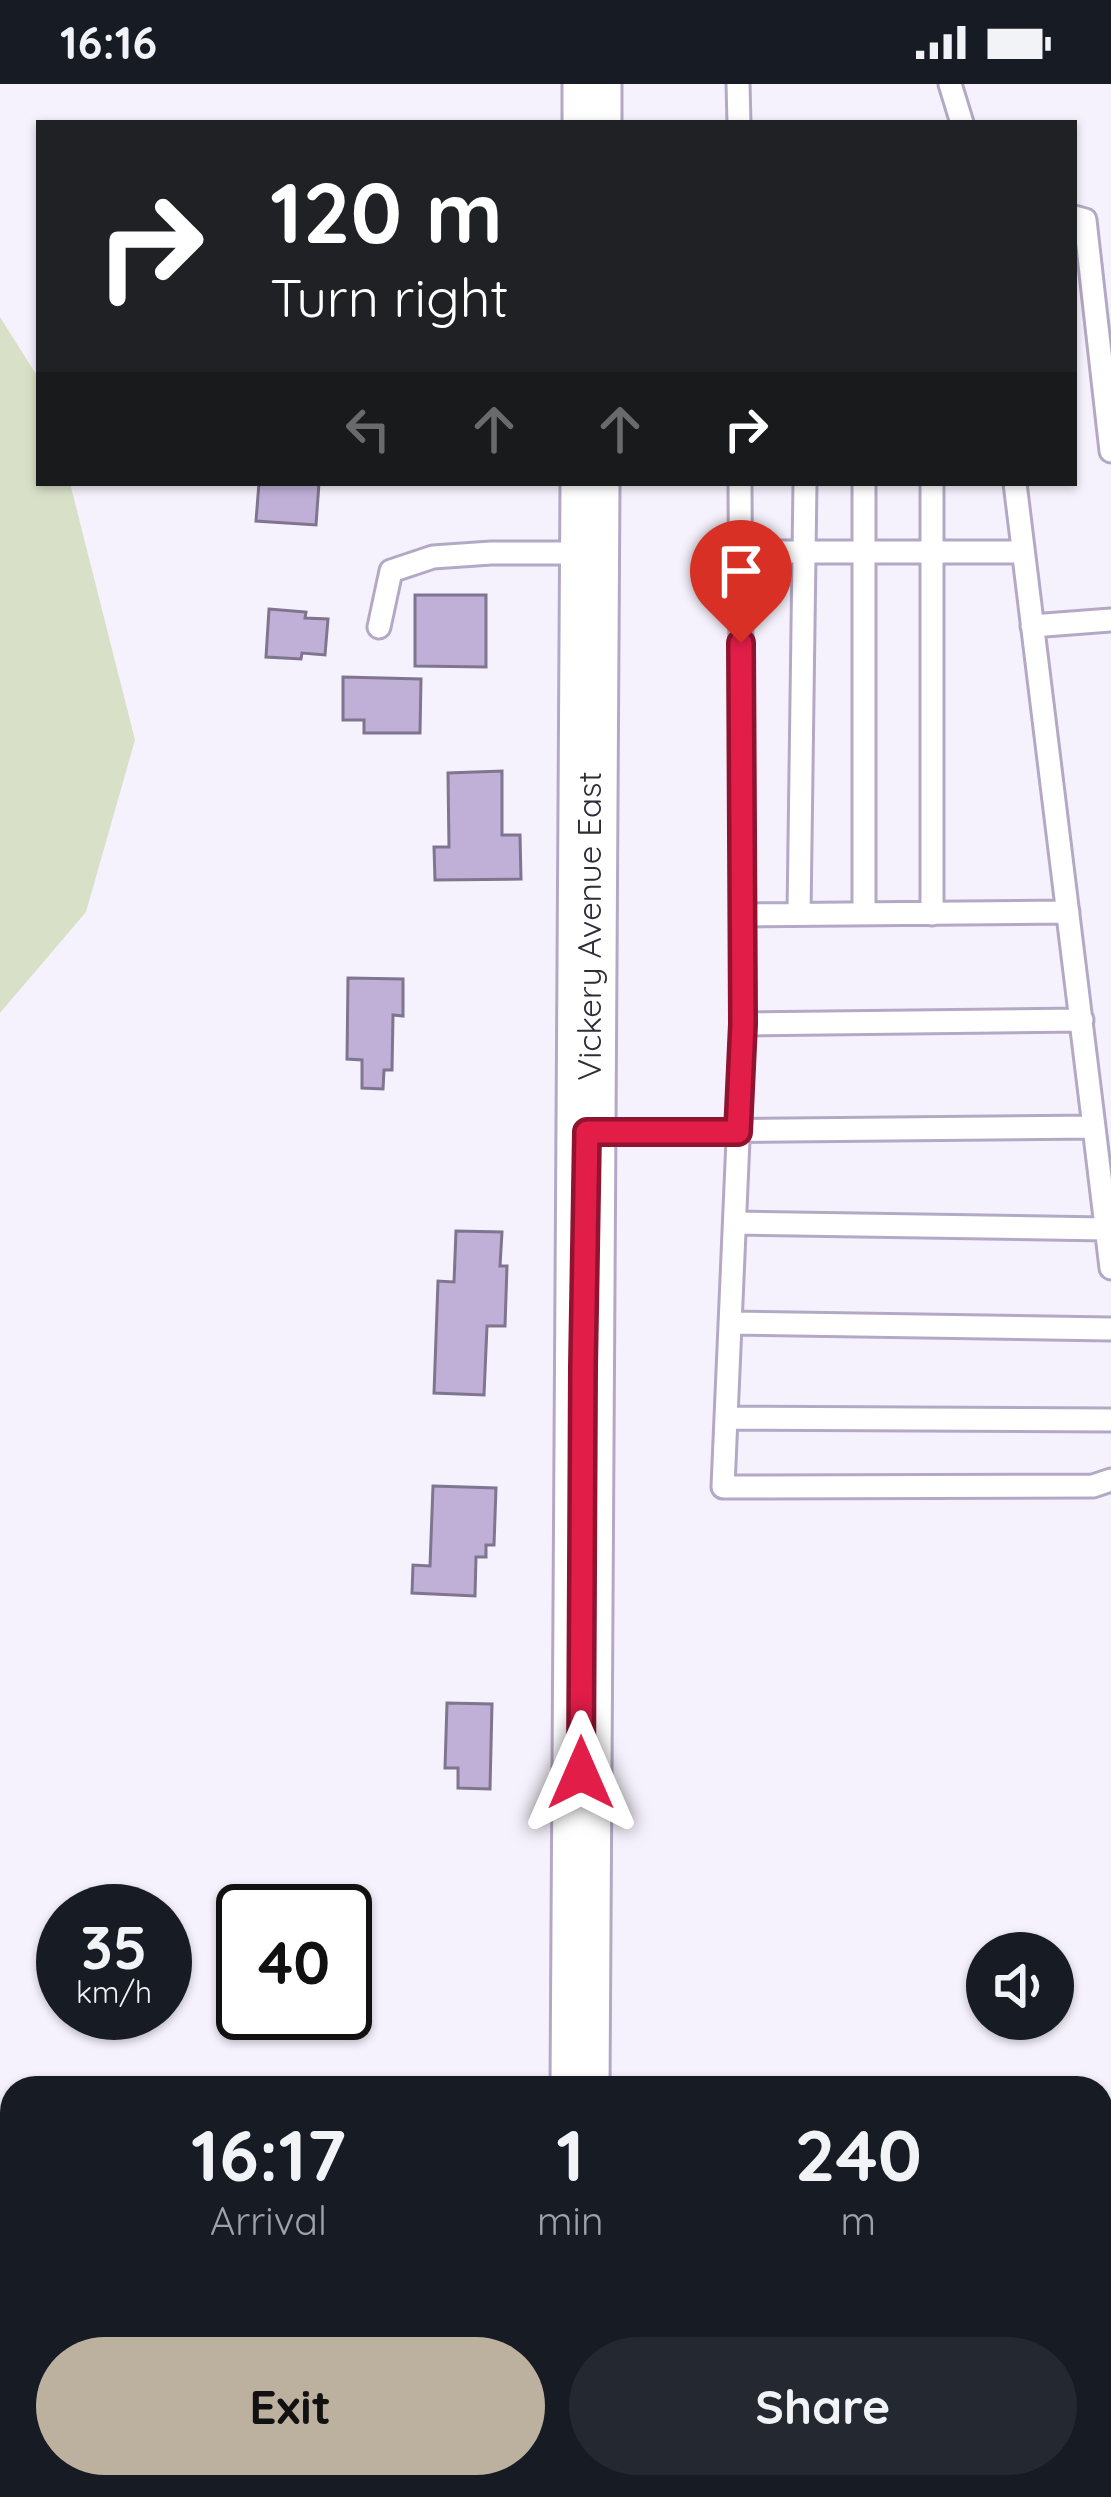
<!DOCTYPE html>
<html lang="en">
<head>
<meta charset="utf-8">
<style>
	body { margin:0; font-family:Quicksand,sans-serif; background:#242831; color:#f1f3f6; height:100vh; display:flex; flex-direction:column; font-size:45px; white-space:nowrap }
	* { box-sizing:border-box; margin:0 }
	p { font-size:39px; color:#9ea1a6 }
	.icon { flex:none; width:66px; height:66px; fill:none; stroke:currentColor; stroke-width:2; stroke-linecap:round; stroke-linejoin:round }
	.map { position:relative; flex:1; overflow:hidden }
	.drawer { position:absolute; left:0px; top:1992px; width:1113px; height:423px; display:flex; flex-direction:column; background:#171b24; border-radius:36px 36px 0 0; box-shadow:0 3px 9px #0004 }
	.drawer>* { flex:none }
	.top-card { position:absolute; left:36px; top:36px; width:1041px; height:366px; border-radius:0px; box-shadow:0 3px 9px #0004; background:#202124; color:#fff; overflow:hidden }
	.tools { position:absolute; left:966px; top:1848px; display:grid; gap:24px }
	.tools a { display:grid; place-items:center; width:108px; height:108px; border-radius:50%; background:#171b24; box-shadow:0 3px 9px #0004; font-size:60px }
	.speed { position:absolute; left:36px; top:1800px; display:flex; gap:24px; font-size:60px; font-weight:700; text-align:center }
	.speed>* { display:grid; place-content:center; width:156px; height:156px; border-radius:50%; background:#171b24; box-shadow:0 3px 9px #0004; line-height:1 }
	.speed small { font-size:30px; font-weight:400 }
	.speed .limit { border:6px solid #111; border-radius:18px; background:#fff; color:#111 }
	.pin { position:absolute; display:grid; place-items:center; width:102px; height:102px; color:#fff; margin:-123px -51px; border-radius:50% 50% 50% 0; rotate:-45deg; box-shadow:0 0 12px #0007 }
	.pin .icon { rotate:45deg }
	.me { position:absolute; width:132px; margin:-66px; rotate:0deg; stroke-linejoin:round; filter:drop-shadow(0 0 9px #0008) }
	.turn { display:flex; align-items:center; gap:42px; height:252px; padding:0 36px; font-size:54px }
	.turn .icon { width:156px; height:156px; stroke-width:2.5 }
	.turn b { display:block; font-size:84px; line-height:102px }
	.lanes { display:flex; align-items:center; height:114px; padding:0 36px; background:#0003; justify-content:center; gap:60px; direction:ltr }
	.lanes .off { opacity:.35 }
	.eta { display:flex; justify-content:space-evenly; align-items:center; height:204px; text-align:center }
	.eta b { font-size:72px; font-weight:800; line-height:84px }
	.button { display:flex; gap:24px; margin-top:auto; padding:24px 36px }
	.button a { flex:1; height:138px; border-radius:72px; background:#bbb19e; color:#111; font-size:48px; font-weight:800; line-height:138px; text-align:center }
	.button a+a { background:#242831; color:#f1f3f6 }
	.status { display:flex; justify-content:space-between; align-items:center; height:84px; padding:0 60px; background:#171b24; direction:ltr }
	.status svg { height:33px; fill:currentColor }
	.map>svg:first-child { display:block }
</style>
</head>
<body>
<div class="status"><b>16:16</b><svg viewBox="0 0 49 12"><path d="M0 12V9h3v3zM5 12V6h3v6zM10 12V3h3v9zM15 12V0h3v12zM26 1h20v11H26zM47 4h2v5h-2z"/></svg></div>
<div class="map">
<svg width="1111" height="2413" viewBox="0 0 1111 2413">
	<rect width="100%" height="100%" fill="#f6f2fd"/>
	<!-- green -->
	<path fill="#d8e1c8" d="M 0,233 L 39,295 L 39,399 L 70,399 L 135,656 L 86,828 L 0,929 Z"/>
	<!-- building -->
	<path fill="#c0afd7" stroke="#7f758e" stroke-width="3" d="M 259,399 L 319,399 L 316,441 L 256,437 Z
		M 415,511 L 486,511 L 486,583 L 415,582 Z
		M 269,525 L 306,528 L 305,534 L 328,535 L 325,571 L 302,569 L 301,575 L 266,573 Z
		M 343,593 L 421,595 L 420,649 L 364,649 L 364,636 L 343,636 Z
		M 502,687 L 502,751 L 520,751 L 521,795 L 435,796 L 434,763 L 449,763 L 448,689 Z
		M 348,894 L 403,895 L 403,932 L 393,931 L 392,986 L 384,986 L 383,1005 L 362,1004 L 362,976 L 347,975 Z
		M 456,1147 L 502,1148 L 500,1182 L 507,1182 L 505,1242 L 487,1242 L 484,1311 L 434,1309 L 438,1197 L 454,1198 Z
		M 433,1402 L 496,1404 L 494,1461 L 486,1461 L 486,1473 L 476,1473 L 475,1512 L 412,1509 L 413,1481 L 430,1482 Z
		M 447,1619 L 492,1620 L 490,1705 L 458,1704 L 458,1684 L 445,1684 Z
		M 1101,2074 L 1111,2074 L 1111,2134 L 1101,2134 Z
		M 827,2403 L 906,2403 L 905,2413 L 826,2413 Z"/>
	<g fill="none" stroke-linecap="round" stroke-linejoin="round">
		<defs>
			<path id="lane" d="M 738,0 L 739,39
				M 950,0 L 962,39
				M 1074,133 L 1085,136 L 1111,367
				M 740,399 L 743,940 L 723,1403 L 1093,1402 L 1111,1396
				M 932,399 L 932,830
				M 741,468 L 1023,468
				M 1032,542 L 1111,536
				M 379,543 L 391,487 L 433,473 L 491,469 L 589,469
				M 864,828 L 864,399
				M 799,830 L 805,399
				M 743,831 L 1068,828
				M 743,940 L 1082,936
				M 1094,1043 L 1111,1184
				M 587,1048 L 1094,1043 L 1015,399
				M 735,1139 L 1106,1145
				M 730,1239 L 1111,1245
				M 726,1334 L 1111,1336"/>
			<path id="secondary" d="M 592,39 L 592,0
				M 580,2004 L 590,399
				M 578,2413 L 578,2403"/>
		</defs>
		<!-- lane casing -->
		<use href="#lane" stroke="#b4a9c5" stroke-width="27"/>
		<!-- secondary casing -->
		<use href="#secondary" stroke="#b4a9c5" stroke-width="63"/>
		<!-- lane -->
		<use href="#lane" stroke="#fff" stroke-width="21"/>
		<!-- secondary -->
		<use href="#secondary" stroke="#fff" stroke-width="57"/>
	</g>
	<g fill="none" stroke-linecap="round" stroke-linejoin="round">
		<defs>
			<path id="route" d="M 581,1689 L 583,1283 L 587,1048 L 738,1048 L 743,940 L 741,559"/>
		</defs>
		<!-- route casing -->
		<use href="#route" stroke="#92132f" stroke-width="30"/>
		<!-- route -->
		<use href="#route" stroke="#e11d48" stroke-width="21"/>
	</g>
	<g text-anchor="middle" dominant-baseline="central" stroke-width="9" stroke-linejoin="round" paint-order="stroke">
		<!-- street labels -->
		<g font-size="33" fill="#302c37" stroke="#fff">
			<text transform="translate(588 842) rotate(-90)">Vickery Avenue East</text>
		</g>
	</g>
</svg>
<div class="tools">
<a><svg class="icon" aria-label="sound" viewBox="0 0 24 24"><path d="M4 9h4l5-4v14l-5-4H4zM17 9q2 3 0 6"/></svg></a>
</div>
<div class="speed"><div>35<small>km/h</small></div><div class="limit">40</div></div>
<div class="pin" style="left:741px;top:559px;background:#d93025"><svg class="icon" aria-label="arrive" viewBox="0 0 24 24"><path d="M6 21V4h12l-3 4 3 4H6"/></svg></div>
<svg class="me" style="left:581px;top:1689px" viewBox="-20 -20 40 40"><path d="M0-17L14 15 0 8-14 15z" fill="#e11d48" stroke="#fff" stroke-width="4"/></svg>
<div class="top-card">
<div class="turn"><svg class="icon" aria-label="right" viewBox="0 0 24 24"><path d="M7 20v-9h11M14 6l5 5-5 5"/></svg><div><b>120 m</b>Turn right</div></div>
<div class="lanes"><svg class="icon off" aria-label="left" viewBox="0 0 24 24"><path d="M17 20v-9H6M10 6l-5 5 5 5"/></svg><svg class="icon off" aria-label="ahead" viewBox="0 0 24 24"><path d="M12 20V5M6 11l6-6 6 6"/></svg><svg class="icon off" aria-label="ahead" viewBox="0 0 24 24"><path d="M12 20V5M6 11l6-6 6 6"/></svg><svg class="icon" aria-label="right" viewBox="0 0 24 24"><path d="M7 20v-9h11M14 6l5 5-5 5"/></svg></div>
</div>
<section class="drawer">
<div class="eta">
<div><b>16:17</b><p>Arrival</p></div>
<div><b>1</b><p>min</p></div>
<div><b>240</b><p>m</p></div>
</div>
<div class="button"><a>Exit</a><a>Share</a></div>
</section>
</div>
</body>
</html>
